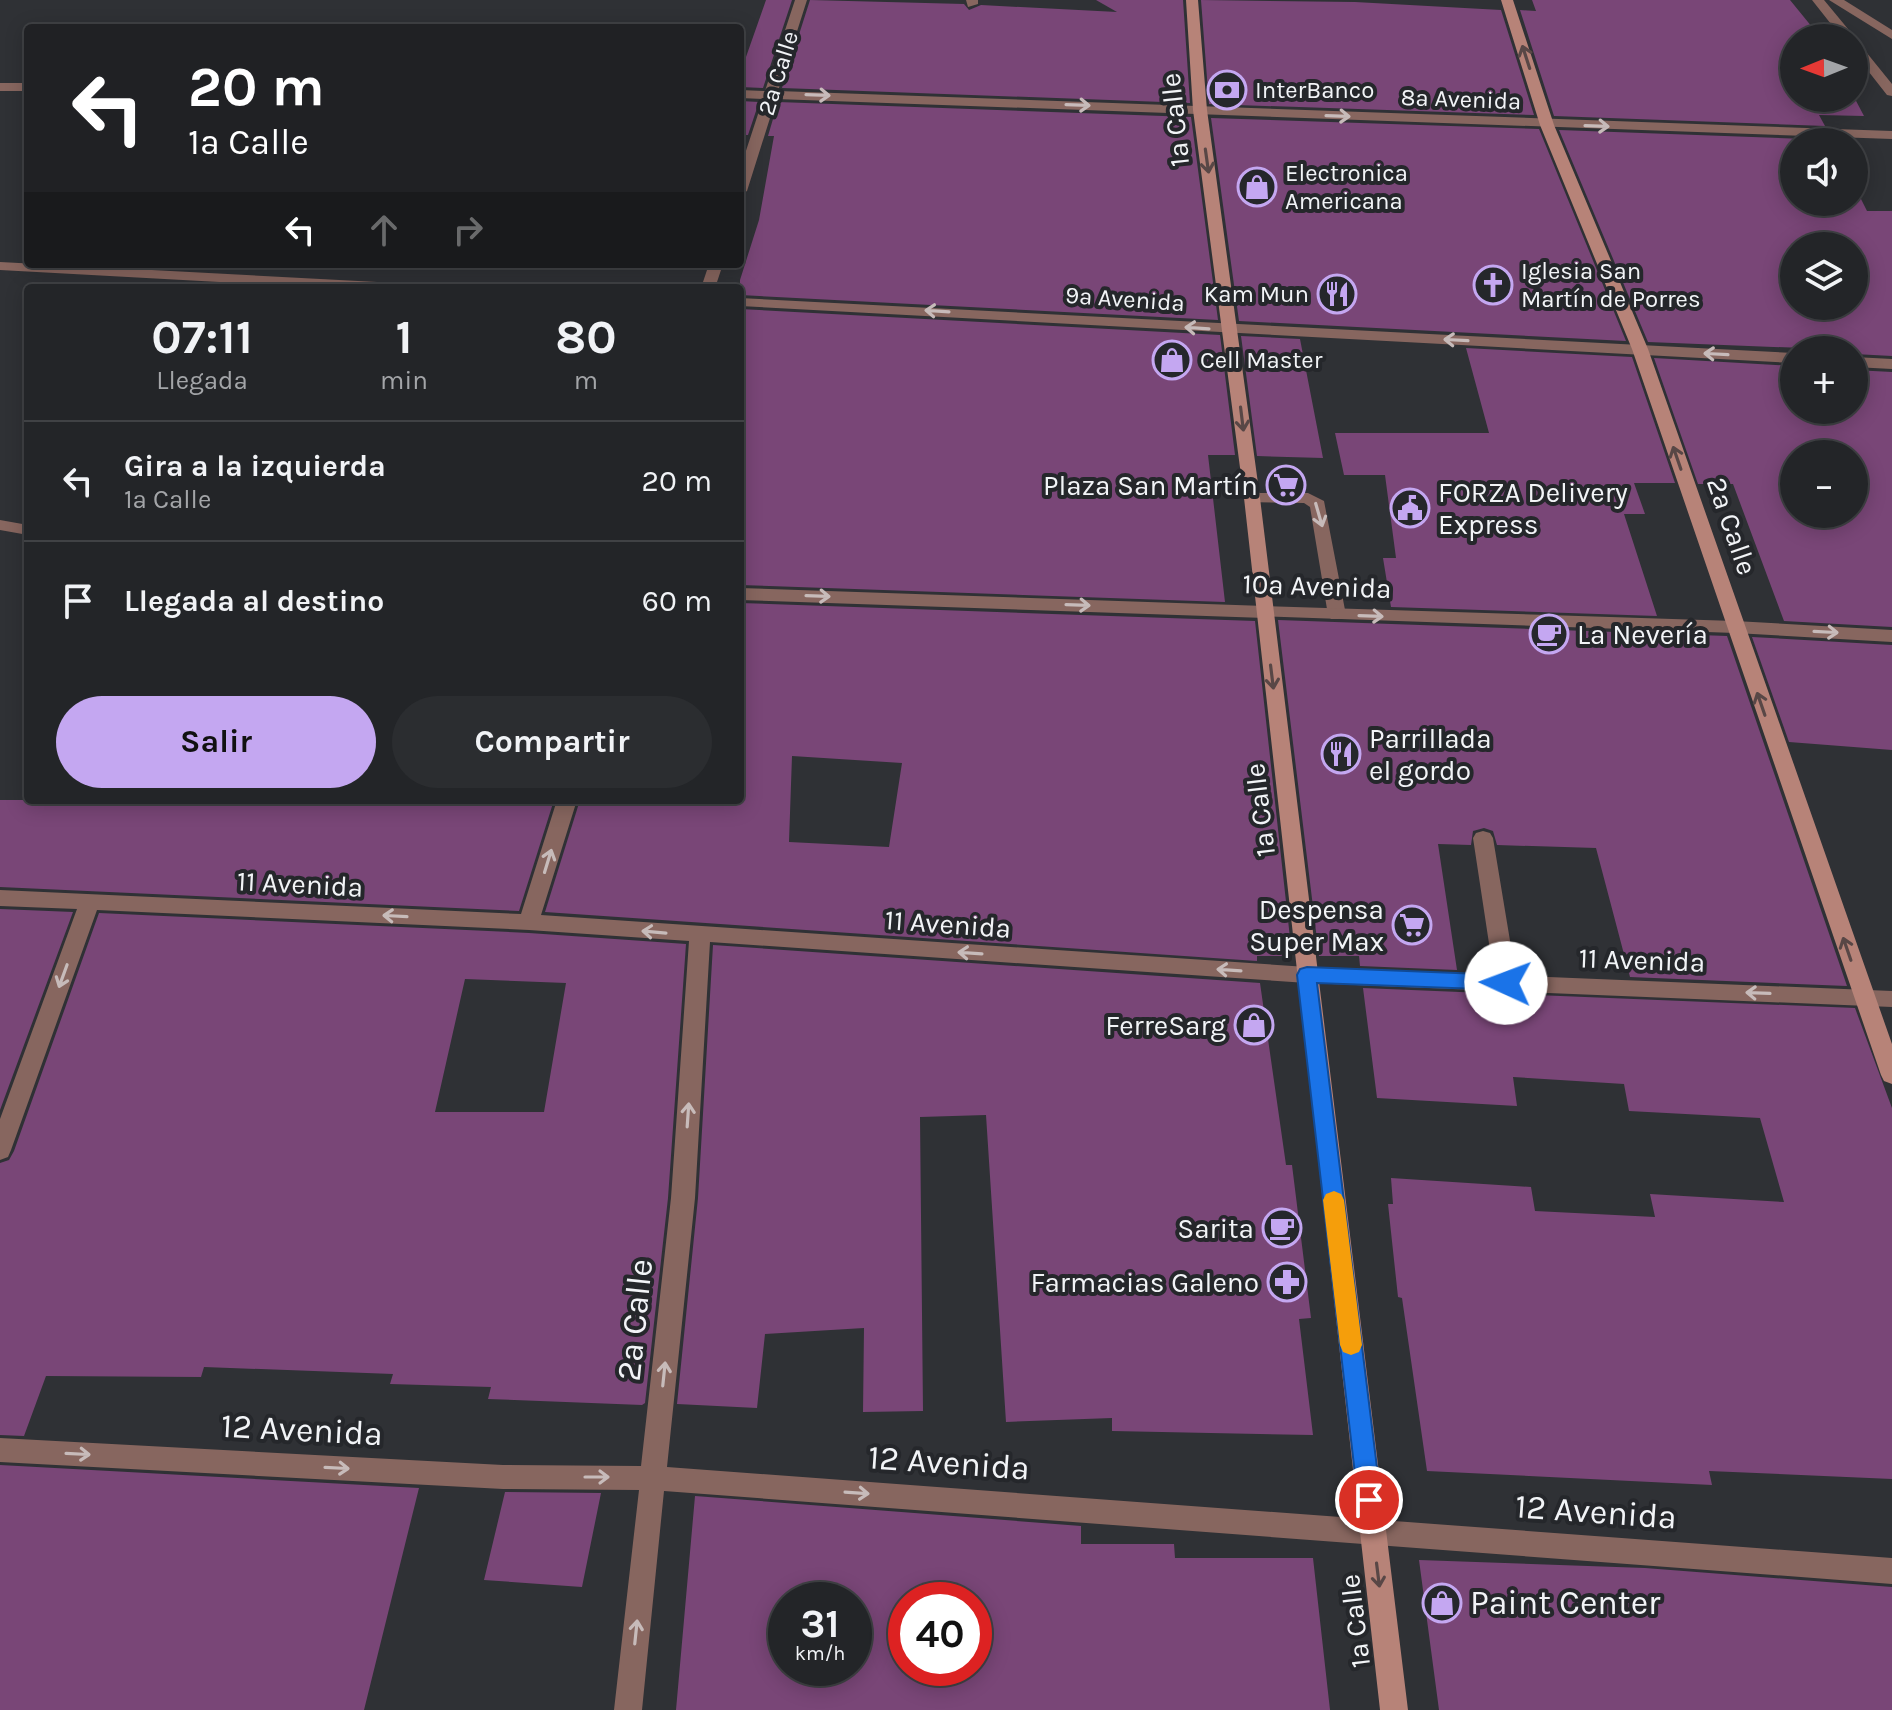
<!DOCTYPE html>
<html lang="es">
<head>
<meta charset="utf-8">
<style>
	body { margin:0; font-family:Karla,sans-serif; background:#2b2d30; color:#f1f3f6; height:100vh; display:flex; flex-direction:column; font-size:30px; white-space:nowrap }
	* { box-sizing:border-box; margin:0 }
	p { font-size:26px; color:#a3a5a8 }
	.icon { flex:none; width:44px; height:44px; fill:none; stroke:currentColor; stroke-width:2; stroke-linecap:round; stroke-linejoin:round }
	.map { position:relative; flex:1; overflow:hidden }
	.panel { position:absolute; left:24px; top:284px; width:720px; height:520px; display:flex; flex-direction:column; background:#232528; border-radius:8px; box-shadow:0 4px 20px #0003,0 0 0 2px #404245 }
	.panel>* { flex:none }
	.hud { position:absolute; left:24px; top:24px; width:720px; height:244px; border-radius:8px; box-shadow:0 4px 20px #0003,0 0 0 2px #404245; background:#202124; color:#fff; overflow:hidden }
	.needle { width:52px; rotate:269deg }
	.fabs { position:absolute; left:1780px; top:24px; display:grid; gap:16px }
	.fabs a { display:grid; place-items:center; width:88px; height:88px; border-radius:50%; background:#232528; box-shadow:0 4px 20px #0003,0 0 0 2px #404245; font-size:40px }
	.speed { position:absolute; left:768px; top:1582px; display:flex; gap:16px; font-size:40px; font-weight:700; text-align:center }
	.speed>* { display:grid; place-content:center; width:104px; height:104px; border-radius:50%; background:#232528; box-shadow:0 4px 20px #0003,0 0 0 2px #404245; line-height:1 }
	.speed small { font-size:20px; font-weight:400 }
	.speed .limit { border:12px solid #d22; background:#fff; color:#111 }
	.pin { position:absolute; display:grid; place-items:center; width:68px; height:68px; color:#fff; margin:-34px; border:4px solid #fff; border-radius:50%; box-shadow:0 2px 8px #0007 }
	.me { position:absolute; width:88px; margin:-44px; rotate:272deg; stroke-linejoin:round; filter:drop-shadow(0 0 6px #0008) }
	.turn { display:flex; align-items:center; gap:28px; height:168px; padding:0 32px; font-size:36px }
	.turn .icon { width:104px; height:104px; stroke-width:2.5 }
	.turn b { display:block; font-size:56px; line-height:68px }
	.lanes { display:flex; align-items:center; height:76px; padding:0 32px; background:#0003; justify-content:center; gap:40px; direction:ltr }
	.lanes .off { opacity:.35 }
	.eta { display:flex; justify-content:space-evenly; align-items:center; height:136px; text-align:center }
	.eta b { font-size:48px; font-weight:700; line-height:56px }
	.button { display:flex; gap:16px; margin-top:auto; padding:16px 32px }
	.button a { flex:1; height:92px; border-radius:48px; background:#c4a7f1; color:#111; font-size:32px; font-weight:700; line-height:92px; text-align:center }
	.button a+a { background:#2b2d30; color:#f1f3f6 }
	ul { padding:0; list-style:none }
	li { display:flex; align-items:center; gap:24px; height:120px; padding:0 32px; border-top:2px solid #404245 }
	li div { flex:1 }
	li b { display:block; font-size:30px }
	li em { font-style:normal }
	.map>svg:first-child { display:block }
</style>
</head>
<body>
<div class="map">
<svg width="1892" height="1710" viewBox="0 0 1892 1710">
	<rect width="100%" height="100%" fill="#2f3135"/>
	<!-- building -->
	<path fill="#794677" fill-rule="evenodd" d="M 766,0 L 792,0 L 763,88 L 740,87 L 740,74 Z
		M 810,0 L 964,4 L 969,10 L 981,5 L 1117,12 L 1096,0 L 1183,0 L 1190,103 L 782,88 Z
		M 1201,0 L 1355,2 L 1501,10 L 1534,115 L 1209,104 Z
		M 1532,0 L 1790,0 L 1821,38 L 1794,38 L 1794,98 L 1854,97 L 1864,116 L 1819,115 L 1825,126 L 1554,116 L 1520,10 L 1536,11 Z
		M 740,101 L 759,102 L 748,135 L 740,135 Z
		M 778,102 L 1191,117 L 1218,320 L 740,295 L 740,280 L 759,220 L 774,136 L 768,136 Z
		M 1211,118 L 1539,129 L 1626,341 L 1239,321 Z
		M 1559,130 L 1832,140 L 1833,142 L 1794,142 L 1794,202 L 1854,202 L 1854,185 L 1867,211 L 1892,211 L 1892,356 L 1854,354 L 1854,350 L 1648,342 ZM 1794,246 L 1854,246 L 1854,306 L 1794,306 Z
		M 740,309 L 1220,335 L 1235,455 L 1208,455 L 1225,602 L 740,585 Z
		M 1241,336 L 1300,339 L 1323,458 L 1257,456 Z
		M 1466,348 L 1632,357 L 1675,483 L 1634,483 L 1645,514 L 1624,514 L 1657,616 L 1391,607 L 1383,558 L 1396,558 L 1385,475 L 1344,475 L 1335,433 L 1489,433 Z
		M 1654,358 L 1794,366 L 1794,410 L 1854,410 L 1854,370 L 1892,372 L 1892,627 L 1784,621 L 1733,484 L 1698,484 ZM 1794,454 L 1854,454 L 1854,514 L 1794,514 Z
		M 740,603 L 1255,621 L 1292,956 L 1257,956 L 1257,961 L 545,912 L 580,800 L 740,800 ZM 792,756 L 902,763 L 889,847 L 789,842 Z
		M 1278,620 L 1727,636 L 1847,986 L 1630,977 L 1596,848 L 1497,845 L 1493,831 L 1484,828 L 1473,831 L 1471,845 L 1438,844 L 1457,970 L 1360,966 L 1359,956 L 1319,956 Z
		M 1752,637 L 1892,645 L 1892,750 L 1789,742 Z
		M 0,800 L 554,800 L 519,911 L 0,887 Z
		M 0,909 L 73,912 L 0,1110 Z
		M 99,913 L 529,933 L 686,944 L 668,1198 L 645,1403 L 642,1405 L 488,1399 L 491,1387 L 390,1384 L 393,1374 L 204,1367 L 201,1377 L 46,1376 L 24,1436 L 0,1435 L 0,1163 L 9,1160 L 14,1151 ZM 465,979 L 566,983 L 544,1112 L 435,1112 Z
		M 713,945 L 1260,983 L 1286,1165 L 1292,1165 L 1311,1318 L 1299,1319 L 1313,1435 L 1112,1431 L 1112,1418 L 1006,1422 L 986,1115 L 920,1117 L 923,1411 L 863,1412 L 864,1328 L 765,1334 L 757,1408 L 677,1404 L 698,1198 Z
		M 1363,988 L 1855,1008 L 1892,1108 L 1892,1479 L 1709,1471 L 1712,1485 L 1427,1471 L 1402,1298 L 1398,1297 L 1388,1204 L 1393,1204 L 1391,1178 L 1531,1187 L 1535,1211 L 1655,1217 L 1650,1194 L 1784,1202 L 1760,1118 L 1629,1111 L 1624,1084 L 1513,1077 L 1517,1106 L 1377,1098 Z
		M 0,1465 L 419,1488 L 364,1710 L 0,1710 Z
		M 505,1492 L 601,1493 L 582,1587 L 484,1580 Z
		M 695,1496 L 1081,1526 L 1081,1544 L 1174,1544 L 1175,1558 L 1313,1558 L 1330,1710 L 676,1710 ZM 786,1600 L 854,1600 L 854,1668 L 786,1668 ZM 906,1600 L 974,1600 L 974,1668 L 906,1668 Z
		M 1419,1560 L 1645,1568 L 1892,1587 L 1892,1710 L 1439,1710 Z"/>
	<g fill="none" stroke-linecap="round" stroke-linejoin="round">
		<!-- service -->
		<path fill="#87665f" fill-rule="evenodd" d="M 966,0 L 978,0 L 978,4 L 968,7 Z
			M 1252,493 L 1308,493 L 1324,501 L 1346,615 L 1343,619 L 1331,619 L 1328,615 L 1310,507 L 1304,503 L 1246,502 L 1244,498 Z
			M 1483,831 L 1490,833 L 1493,838 L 1517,983 L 1513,989 L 1506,991 L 1499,989 L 1495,983 L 1473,838 L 1476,833 Z"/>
		<!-- minor -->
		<path fill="#87665f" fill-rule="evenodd" d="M 795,0 L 807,0 L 778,91 L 1892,131 L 1892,139 L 776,99 L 747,191 L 740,195 L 740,169 L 763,99 L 740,98 L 740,90 L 765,91 Z
			M 1812,0 L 1824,0 L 1853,35 L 1855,38 L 1854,40 L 1842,38 Z
			M 1854,41 L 1858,42 L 1892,84 L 1892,96 L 1887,95 L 1854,53 Z
			M 0,83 L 28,83 L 28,91 L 0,91 Z
			M 0,262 L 415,284 L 422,288 L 331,288 L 0,270 Z
			M 709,264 L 723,264 L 715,288 L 701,288 Z
			M 740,298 L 1794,353 L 1794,363 L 740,306 Z
			M 1854,357 L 1892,359 L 1892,369 L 1854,367 Z
			M 0,520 L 28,525 L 28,535 L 0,530 Z
			M 740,588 L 1265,606 L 1274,612 L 1265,618 L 740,600 Z
			M 557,800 L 577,800 L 541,915 L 1307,967 L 1314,969 L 1318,975 L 1314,981 L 1307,983 L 710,942 L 695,1198 L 667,1467 L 1892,1558 L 1892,1584 L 664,1491 L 642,1710 L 614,1710 L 639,1490 L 503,1489 L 0,1462 L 0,1438 L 503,1465 L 641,1466 L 671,1198 L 689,941 L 529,930 L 97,910 L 11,1150 L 8,1157 L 0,1160 L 0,1119 L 77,909 L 0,906 L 0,890 L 521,914 Z"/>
		<!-- tertiary -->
		<path fill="#87665f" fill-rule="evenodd" d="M 1829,0 L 1844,0 L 1892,30 L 1892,39 Z
			M 1265,606 L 1735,621 L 1892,630 L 1892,642 L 1735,633 L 1259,616 L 1256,612 L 1259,608 Z
			M 1307,967 L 1892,991 L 1892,1007 L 1307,983 L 1300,981 L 1296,975 L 1300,969 Z"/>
		<!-- secondary -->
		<path fill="#b78378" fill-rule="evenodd" d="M 1186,0 L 1198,0 L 1207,110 L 1260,498 L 1408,1710 L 1380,1710 L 1244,498 L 1193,110 Z
			M 1501,0 L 1513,0 L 1554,125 L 1648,349 L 1892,1044 L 1892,1084 L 1884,1081 L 1881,1075 L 1632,349 L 1540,125 Z"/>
	</g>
	<!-- one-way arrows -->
	<defs><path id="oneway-shaft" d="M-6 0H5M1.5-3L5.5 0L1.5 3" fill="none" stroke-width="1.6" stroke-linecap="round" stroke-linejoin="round" transform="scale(2)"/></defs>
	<g stroke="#584746">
		<use href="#oneway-shaft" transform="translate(1526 57) rotate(-108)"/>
		<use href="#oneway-shaft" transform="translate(1207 161) rotate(82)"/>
		<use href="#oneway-shaft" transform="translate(1242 419) rotate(83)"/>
		<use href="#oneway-shaft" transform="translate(1677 458) rotate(-109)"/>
		<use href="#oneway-shaft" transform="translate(1272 677) rotate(83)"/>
		<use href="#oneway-shaft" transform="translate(1761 704) rotate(-109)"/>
		<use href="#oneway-shaft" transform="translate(1847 949) rotate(-109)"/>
		<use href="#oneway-shaft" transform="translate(1378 1575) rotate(83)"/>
	</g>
	<g stroke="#c7bbba">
		<use href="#oneway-shaft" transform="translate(818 95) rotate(2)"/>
		<use href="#oneway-shaft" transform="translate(1078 105) rotate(2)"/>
		<use href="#oneway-shaft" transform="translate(1338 116) rotate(2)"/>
		<use href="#oneway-shaft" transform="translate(1597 126) rotate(2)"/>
		<use href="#oneway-shaft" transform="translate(937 311) rotate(-176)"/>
		<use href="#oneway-shaft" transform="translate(1197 328) rotate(-176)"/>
		<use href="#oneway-shaft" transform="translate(1456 340) rotate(-177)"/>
		<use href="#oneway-shaft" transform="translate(1716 354) rotate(-177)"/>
		<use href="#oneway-shaft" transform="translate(1319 515) rotate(74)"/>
		<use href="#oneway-shaft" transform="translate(818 596) rotate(2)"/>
		<use href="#oneway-shaft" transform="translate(1078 605) rotate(2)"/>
		<use href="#oneway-shaft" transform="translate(1371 616) rotate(2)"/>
		<use href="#oneway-shaft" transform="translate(1826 632) rotate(3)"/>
		<use href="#oneway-shaft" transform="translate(548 861) rotate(-73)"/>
		<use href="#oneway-shaft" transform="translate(395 916) rotate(-177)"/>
		<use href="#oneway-shaft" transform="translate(654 932) rotate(-175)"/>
		<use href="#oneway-shaft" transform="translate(970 953) rotate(-176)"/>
		<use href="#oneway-shaft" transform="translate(1229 970) rotate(-176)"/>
		<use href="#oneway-shaft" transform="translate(63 976) rotate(110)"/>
		<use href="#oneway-shaft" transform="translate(1758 993) rotate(-178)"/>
		<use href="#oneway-shaft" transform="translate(688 1115) rotate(-86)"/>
		<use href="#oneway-shaft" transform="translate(664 1374) rotate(-84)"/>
		<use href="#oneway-shaft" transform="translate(78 1454) rotate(3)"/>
		<use href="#oneway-shaft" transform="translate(337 1468) rotate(3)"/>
		<use href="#oneway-shaft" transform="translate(597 1477)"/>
		<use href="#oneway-shaft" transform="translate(857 1493) rotate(4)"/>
		<use href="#oneway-shaft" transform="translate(636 1632) rotate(-84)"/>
	</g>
	<!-- route -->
	<path fill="#1a73e8" stroke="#114b97" stroke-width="2" d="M 1307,967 L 1506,975 L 1513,977 L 1516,983 L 1513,988 L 1506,990 L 1317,983 L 1381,1500 L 1378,1508 L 1369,1511 L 1361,1508 L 1358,1500 L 1297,975 L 1300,969 Z"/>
	<!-- slow -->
	<path fill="#f59e0b" d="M 1334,1191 L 1341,1194 L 1344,1200 L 1362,1345 L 1359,1352 L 1351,1355 L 1343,1352 L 1340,1345 L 1323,1200 L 1326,1194 Z"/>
	<!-- icons -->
	<defs>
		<symbol id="bank-ring" viewBox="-11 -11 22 22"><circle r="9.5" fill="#25272b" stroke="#c4a7f1" stroke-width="1.5"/><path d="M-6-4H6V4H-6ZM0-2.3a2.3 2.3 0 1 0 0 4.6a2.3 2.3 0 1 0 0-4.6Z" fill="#c4a7f1"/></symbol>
		<symbol id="shop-ring" viewBox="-11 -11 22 22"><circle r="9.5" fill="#25272b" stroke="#c4a7f1" stroke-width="1.5"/><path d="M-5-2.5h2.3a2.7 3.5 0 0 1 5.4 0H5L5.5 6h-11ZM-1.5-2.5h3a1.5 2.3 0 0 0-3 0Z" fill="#c4a7f1"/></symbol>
		<symbol id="church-ring" viewBox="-11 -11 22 22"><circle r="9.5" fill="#25272b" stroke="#c4a7f1" stroke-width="1.5"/><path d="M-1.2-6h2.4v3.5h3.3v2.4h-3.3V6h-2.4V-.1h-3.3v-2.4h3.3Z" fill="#c4a7f1"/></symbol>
		<symbol id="restaurant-ring" viewBox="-11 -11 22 22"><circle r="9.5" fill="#25272b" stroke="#c4a7f1" stroke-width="1.5"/><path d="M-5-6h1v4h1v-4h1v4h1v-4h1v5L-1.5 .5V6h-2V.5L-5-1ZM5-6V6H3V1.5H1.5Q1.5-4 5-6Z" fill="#c4a7f1"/></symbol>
		<symbol id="supermarket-ring" viewBox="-11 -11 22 22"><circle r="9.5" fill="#25272b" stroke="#c4a7f1" stroke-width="1.5"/><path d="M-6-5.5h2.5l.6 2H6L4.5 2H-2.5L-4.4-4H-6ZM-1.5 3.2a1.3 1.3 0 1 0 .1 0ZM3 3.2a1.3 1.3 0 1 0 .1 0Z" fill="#c4a7f1"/></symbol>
		<symbol id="civic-ring" viewBox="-11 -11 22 22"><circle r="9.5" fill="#25272b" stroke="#c4a7f1" stroke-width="1.5"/><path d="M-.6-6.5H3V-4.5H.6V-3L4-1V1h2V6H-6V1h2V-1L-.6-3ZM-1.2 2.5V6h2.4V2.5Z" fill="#c4a7f1"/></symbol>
		<symbol id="cafe-ring" viewBox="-11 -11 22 22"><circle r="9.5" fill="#25272b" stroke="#c4a7f1" stroke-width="1.5"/><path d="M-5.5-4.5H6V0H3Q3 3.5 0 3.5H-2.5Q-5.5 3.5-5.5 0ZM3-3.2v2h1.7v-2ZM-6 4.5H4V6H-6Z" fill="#c4a7f1"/></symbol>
		<symbol id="pharmacy-ring" viewBox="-11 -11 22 22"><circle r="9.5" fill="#25272b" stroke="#c4a7f1" stroke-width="1.5"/><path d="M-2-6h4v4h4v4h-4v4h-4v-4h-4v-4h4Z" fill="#c4a7f1"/></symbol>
	</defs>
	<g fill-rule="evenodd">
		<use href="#bank-ring" x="1205" y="68" width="44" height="44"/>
		<use href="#shop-ring" x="1235" y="165" width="44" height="44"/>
		<use href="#church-ring" x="1471" y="263" width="44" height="44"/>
		<use href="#restaurant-ring" x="1315" y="272" width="44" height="44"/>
		<use href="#shop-ring" x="1150" y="338" width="44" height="44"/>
		<use href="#supermarket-ring" x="1264" y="463" width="44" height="44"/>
		<use href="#civic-ring" x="1388" y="486" width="44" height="44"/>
		<use href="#cafe-ring" x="1527" y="612" width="44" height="44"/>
		<use href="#restaurant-ring" x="1319" y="732" width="44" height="44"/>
		<use href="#supermarket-ring" x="1390" y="903" width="44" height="44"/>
		<use href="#shop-ring" x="1232" y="1003" width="44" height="44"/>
		<use href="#cafe-ring" x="1260" y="1206" width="44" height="44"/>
		<use href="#pharmacy-ring" x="1265" y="1260" width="44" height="44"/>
		<use href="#shop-ring" x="1420" y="1581" width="44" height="44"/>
	</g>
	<g text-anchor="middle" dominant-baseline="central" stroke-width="8" stroke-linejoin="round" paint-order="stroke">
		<!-- far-street labels -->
		<g font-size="24" fill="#f2f4f7" stroke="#25272b">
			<text transform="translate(778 73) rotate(-73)">2a Calle</text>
			<text transform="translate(1461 99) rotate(2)">8a Avenida</text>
			<text transform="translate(1125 299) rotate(4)">9a Avenida</text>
		</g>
		<!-- far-poi labels -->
		<g font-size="24" fill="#f2f4f7" stroke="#25272b" text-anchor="start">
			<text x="1255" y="90">InterBanco</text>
			<text x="1285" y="173">Electronica<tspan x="1285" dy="28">Americana</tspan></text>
			<text x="1521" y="271">Iglesia San<tspan x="1521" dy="28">Martín de Porres</tspan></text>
			<text x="1309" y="294" text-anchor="end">Kam Mun</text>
			<text x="1200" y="360">Cell Master</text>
		</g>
		<!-- street labels -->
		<g font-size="28" fill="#f2f4f7" stroke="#25272b">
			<text transform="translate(1175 120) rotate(-96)">1a Calle</text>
			<text transform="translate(1732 526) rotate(71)">2a Calle</text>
			<text transform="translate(1317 586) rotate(2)">10a Avenida</text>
			<text transform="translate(1260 810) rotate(-97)">1a Calle</text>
			<text transform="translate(300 884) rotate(3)">11 Avenida</text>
			<text transform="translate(948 924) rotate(4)">11 Avenida</text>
			<text transform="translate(1642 960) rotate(2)">11 Avenida</text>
			<text transform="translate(1355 1621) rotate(-97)">1a Calle</text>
		</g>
		<!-- poi labels -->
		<g font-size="28" fill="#f2f4f7" stroke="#25272b" text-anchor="end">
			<text x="1258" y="485">Plaza San Martín</text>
			<text x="1438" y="492" text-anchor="start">FORZA Delivery<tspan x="1438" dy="32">Express</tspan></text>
			<text x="1577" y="634" text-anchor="start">La Nevería</text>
			<text x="1369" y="738" text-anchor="start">Parrillada<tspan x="1369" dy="32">el gordo</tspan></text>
			<text x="1384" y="909">Despensa<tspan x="1384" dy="32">Super Max</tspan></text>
			<text x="1226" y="1025">FerreSarg</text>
			<text x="1254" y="1228">Sarita</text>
			<text x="1259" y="1282">Farmacias Galeno</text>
		</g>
		<!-- near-street labels -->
		<g font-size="34" fill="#f2f4f7" stroke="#25272b">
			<text transform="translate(635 1320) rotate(-84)">2a Calle</text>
			<text transform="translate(302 1430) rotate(3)">12 Avenida</text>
			<text transform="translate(949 1463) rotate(4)">12 Avenida</text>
			<text transform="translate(1596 1512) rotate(4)">12 Avenida</text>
		</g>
		<!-- near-poi labels -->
		<g font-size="34" fill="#f2f4f7" stroke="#25272b" text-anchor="start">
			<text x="1470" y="1603">Paint Center</text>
		</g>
	</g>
</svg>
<div class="fabs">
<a><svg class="needle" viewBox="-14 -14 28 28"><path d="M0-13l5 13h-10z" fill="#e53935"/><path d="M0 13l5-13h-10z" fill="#a3a5a8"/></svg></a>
<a><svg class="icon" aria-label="sound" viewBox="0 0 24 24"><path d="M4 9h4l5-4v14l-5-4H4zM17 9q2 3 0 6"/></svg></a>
<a><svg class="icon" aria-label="layers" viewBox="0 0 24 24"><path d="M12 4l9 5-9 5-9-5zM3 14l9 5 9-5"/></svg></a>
<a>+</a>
<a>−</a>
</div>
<div class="speed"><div>31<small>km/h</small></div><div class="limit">40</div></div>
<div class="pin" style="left:1369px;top:1500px;background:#d93025"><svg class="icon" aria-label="arrive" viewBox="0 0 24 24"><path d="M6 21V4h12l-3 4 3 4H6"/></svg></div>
<svg class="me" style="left:1506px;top:983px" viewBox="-20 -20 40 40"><circle r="19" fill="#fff"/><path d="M0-13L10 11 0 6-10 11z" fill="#1a73e8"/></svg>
<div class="hud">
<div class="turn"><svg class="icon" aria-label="left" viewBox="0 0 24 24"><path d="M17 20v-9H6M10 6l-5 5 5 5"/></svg><div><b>20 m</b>1a Calle</div></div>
<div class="lanes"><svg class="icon" aria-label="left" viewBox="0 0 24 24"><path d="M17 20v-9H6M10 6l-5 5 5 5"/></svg><svg class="icon off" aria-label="ahead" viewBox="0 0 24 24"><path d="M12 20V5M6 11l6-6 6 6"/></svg><svg class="icon off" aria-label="right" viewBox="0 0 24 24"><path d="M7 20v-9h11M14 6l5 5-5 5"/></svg></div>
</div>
<section class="panel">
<div class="eta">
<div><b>07:11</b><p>Llegada</p></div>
<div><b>1</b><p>min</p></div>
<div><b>80</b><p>m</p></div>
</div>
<ul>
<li><svg class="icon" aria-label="left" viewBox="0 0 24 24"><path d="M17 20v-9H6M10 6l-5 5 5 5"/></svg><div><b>Gira a la izquierda</b><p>1a Calle</p></div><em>20 m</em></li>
<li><svg class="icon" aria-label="arrive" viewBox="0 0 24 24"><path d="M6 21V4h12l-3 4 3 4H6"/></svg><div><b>Llegada al destino</b></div><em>60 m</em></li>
</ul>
<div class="button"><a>Salir</a><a>Compartir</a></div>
</section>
</div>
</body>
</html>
